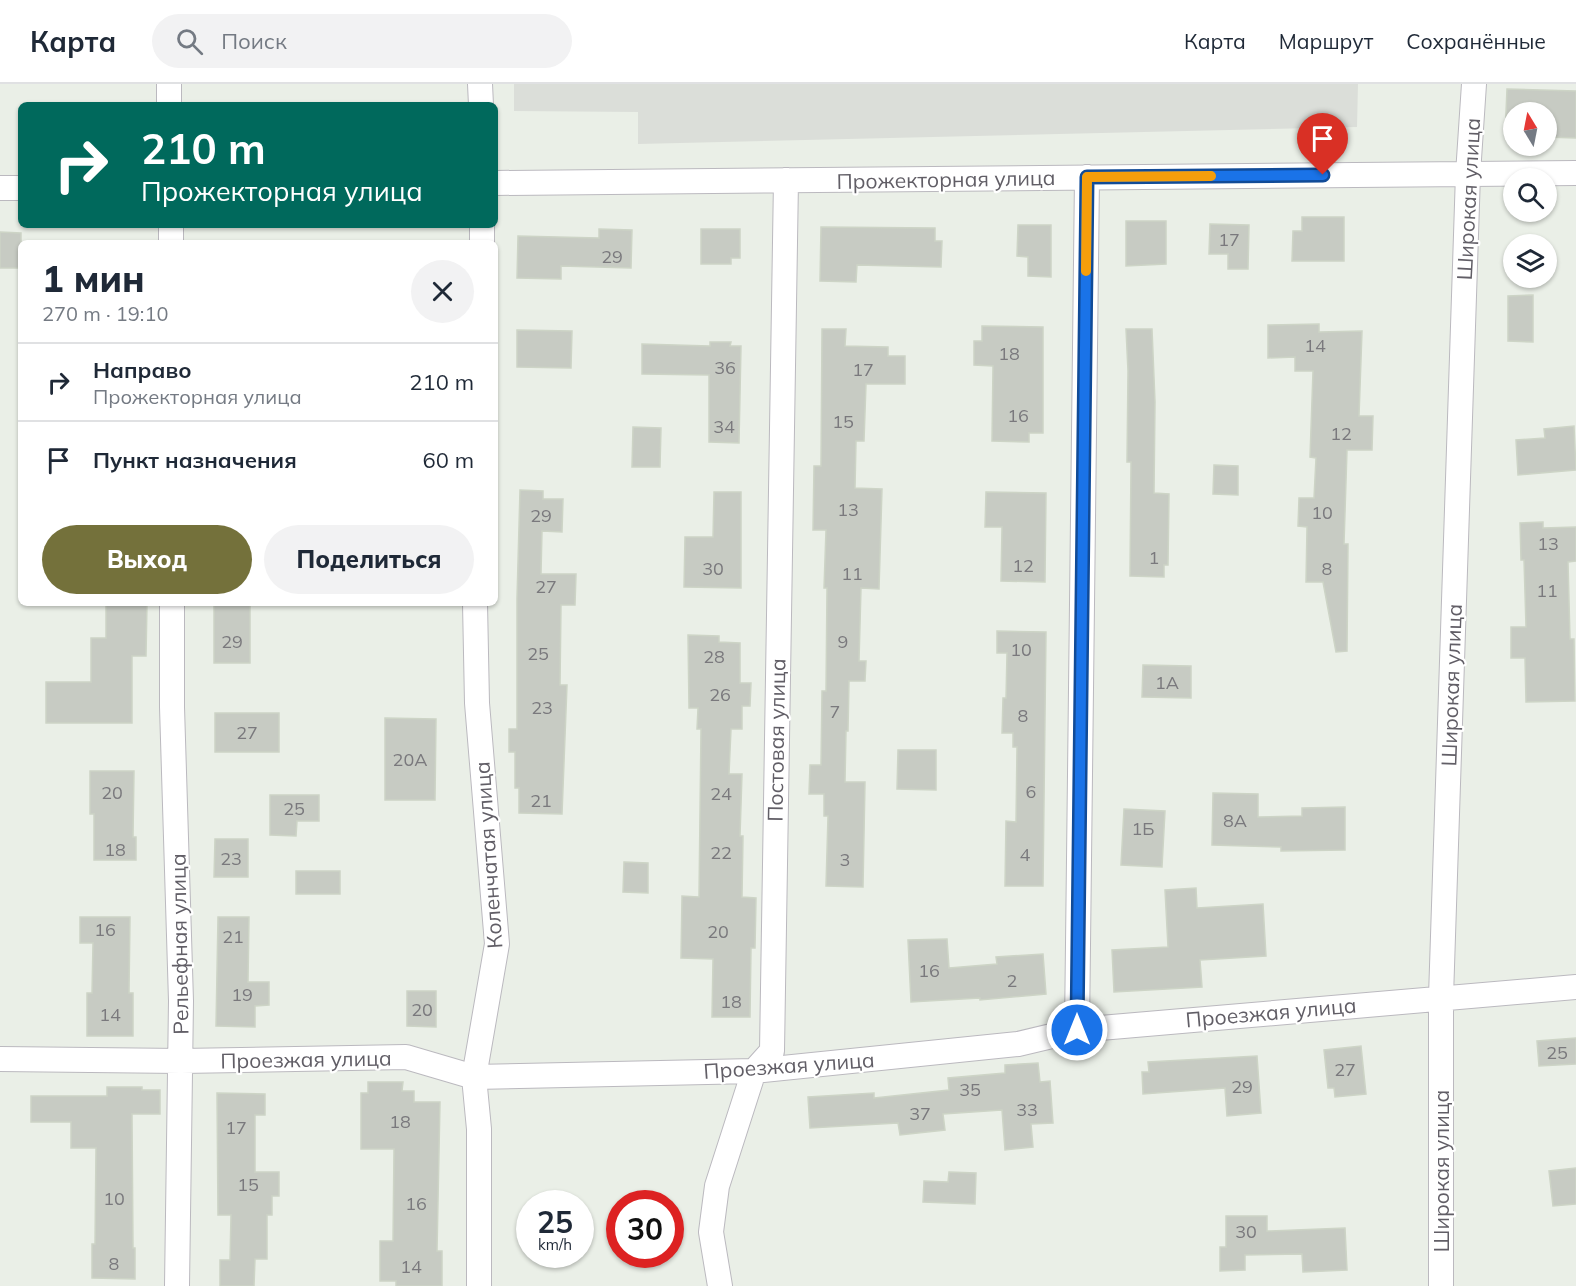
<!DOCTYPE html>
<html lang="ru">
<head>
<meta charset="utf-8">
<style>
	body { margin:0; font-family:Mulish,sans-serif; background:#f2f2f3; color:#1f2937; height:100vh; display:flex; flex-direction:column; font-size:22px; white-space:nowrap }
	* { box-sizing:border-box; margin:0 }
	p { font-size:20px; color:#747a83 }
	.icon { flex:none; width:33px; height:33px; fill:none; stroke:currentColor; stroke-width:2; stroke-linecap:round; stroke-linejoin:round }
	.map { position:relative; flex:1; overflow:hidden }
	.details { position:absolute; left:18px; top:156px; width:480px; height:366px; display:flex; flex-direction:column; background:#fff; border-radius:9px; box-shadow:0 2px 4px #0004 }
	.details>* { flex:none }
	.top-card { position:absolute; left:18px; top:18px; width:480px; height:126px; border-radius:9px; box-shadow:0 2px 4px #0004; background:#00695c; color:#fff; overflow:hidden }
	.needle { width:39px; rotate:350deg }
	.controls { position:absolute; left:1503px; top:18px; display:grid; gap:12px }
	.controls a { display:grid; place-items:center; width:54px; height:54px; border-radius:50%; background:#fff; box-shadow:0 2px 4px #0004; font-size:30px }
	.speed { position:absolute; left:516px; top:1106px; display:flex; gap:12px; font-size:30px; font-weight:700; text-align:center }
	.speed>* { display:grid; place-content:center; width:78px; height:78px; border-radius:50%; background:#fff; box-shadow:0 2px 4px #0004; line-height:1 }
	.speed small { font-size:15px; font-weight:400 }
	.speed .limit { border:9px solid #d22; background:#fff; color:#111 }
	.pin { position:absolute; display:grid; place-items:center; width:51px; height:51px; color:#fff; margin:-62px -26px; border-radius:50% 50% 50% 0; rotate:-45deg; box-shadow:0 0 6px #0007 }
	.pin .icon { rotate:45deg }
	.me { position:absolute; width:66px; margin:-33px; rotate:0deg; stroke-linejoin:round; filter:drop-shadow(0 0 4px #0008) }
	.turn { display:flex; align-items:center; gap:21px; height:126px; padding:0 24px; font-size:27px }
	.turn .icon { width:78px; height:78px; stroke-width:2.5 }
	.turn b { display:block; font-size:42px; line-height:51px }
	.round { display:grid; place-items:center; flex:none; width:63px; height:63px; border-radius:32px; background:#f2f2f3 }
	.headline { display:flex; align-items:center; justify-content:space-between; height:102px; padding:0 24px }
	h1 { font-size:36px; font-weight:800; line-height:45px }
	.action { display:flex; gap:12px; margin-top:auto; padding:12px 24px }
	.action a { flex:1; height:69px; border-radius:36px; background:#74713b; color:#fff; font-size:24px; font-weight:800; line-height:69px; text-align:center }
	.action a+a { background:#f2f2f3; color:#1f2937 }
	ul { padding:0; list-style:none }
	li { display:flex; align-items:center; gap:18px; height:78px; padding:0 24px; border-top:2px solid #e0e1e3 }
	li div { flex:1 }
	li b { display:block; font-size:22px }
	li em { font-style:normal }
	header { display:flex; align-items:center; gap:36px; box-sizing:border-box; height:84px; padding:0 30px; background:#fff; border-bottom:2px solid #e0e1e3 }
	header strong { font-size:28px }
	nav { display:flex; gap:33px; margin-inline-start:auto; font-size:21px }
	.search { width:420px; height:54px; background:#f2f2f3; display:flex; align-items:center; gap:15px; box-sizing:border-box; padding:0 21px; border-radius:33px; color:#747a83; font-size:22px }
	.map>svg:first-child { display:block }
</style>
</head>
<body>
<header>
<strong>Карта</strong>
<div class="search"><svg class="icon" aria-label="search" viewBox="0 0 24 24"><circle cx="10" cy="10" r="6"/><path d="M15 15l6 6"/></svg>Поиск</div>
<nav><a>Карта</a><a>Маршрут</a><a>Сохранённые</a></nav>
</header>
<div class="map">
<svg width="1576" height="1202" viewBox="0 0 1576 1202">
	<rect width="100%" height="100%" fill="#eaefe7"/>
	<!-- industrial -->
	<path fill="#dbded9" d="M 514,0 L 1358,0 L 1357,43 L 638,60 L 638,28 L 514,27 Z"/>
	<!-- building -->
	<path fill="#c7cbc3" stroke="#cdd4c6" stroke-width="1.5" d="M 1507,5 L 1576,7 L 1576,54 L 1546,53 L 1546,28 L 1514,28 L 1514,52 L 1505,52 Z
		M 1302,133 L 1344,133 L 1344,177 L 1292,177 L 1293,147 L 1302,147 Z
		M 1126,137 L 1166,137 L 1166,180 L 1126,182 Z
		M 1210,140 L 1249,141 L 1248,185 L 1228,185 L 1228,170 L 1209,170 Z
		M 1018,141 L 1051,141 L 1051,193 L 1028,192 L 1028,173 L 1017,172 Z
		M 821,143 L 935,144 L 935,157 L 942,157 L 941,183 L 857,181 L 856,198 L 820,197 Z
		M 599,145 L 632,146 L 631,184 L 561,182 L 561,195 L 517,194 L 518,152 L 599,154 Z
		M 701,145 L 740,145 L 740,174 L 731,174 L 731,180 L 701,180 Z
		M 0,148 L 21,149 L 21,184 L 0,184 Z
		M 1533,211 L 1533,258 L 1508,257 L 1508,212 Z
		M 1319,240 L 1319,248 L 1362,247 L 1359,332 L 1373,332 L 1372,366 L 1347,366 L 1344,460 L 1348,460 L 1347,567 L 1336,568 L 1323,498 L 1306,498 L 1307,443 L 1298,442 L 1299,414 L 1314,414 L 1316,374 L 1310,373 L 1313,287 L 1295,287 L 1295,273 L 1268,274 L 1268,241 Z
		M 982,242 L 1043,243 L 1043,349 L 1029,349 L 1029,358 L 992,357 L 993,282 L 974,281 L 974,257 L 982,257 Z
		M 822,245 L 846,245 L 845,262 L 888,263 L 888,272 L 905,272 L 905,300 L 866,300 L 864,357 L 856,357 L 855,404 L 882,405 L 879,505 L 861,504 L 859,577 L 866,577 L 865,597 L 849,597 L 848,647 L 846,647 L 845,698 L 865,698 L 863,803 L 826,802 L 828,732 L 824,732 L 824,710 L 809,710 L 810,681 L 821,681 L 822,607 L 826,607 L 827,504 L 824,504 L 826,446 L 813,446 L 814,382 L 821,382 Z
		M 1126,245 L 1152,245 L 1155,318 L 1154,409 L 1169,410 L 1168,481 L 1164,481 L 1164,493 L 1130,492 L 1131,378 L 1127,378 L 1128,287 Z
		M 517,246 L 572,247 L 571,284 L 517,283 Z
		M 710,258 L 731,258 L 730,262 L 741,262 L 739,359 L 709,358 L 709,291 L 642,290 L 642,260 L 710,262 Z
		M 1574,342 L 1576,386 L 1518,391 L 1516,356 L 1545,354 L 1544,345 Z
		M 633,343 L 661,344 L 660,383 L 632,383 Z
		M 1214,381 L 1238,382 L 1238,411 L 1213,410 Z
		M 520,406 L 543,407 L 543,415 L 563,415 L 562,448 L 542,447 L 541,490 L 576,490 L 575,521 L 561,521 L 560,601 L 567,601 L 562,730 L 519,729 L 519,704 L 515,704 L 515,668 L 509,668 L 509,645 L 517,645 L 517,514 Z
		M 714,408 L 741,408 L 741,504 L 684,503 L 685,453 L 713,453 Z
		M 986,408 L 1046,409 L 1045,498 L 1001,497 L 1002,443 L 985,443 Z
		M 1543,438 L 1543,444 L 1576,443 L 1576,477 L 1568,478 L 1570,555 L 1574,555 L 1575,617 L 1526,618 L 1525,574 L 1511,574 L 1511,543 L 1526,543 L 1524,476 L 1521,476 L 1520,439 Z
		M 106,519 L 147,519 L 146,572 L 132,572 L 132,639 L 46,639 L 46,598 L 91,598 L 91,554 L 106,554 Z
		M 214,519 L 250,519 L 250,579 L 214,579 Z
		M 997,547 L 1046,548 L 1043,802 L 1005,802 L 1006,737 L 1016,738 L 1017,663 L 1013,663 L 1013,649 L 1002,649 L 1003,614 L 1006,614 L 1007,569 L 997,569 Z
		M 688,551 L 719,552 L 719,558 L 740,559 L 740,599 L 751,599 L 750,622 L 742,622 L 742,645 L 731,645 L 729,690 L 742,690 L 740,752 L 743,752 L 742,813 L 756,814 L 755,864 L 751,864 L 750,933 L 712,933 L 713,875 L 681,874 L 682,812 L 699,813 L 701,645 L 697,645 L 698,624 L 689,624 Z
		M 1143,581 L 1191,582 L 1191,614 L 1142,613 Z
		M 215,629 L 279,629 L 279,668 L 215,668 Z
		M 385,634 L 436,635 L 435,716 L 385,716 Z
		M 898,666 L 936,666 L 936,706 L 897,705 Z
		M 90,687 L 134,687 L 133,753 L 136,753 L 136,776 L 94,776 L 94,730 L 90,730 Z
		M 1213,709 L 1258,710 L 1258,733 L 1302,732 L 1302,724 L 1345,723 L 1345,766 L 1281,767 L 1281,763 L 1212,761 Z
		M 270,711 L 319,711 L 319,737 L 297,737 L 296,752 L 270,751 Z
		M 1124,725 L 1165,727 L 1162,783 L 1121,781 Z
		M 215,755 L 248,755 L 248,793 L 214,793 Z
		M 624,778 L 648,779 L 648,809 L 623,808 Z
		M 296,787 L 340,787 L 340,810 L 296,810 Z
		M 1196,804 L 1197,824 L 1263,820 L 1266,872 L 1200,876 L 1202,903 L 1114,908 L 1112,866 L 1168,863 L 1165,806 Z
		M 80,833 L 130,833 L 129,909 L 133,909 L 133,952 L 87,952 L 87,909 L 92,909 L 93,859 L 80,859 Z
		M 218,833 L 249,833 L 248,898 L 269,898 L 269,921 L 255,922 L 255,943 L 216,942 Z
		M 947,855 L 949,884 L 997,880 L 996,873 L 1043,870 L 1046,910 L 980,916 L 980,914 L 911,918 L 908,856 Z
		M 407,907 L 436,907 L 436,943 L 407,942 Z
		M 1576,954 L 1576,980 L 1539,982 L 1537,957 Z
		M 1361,962 L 1366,1010 L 1335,1013 L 1334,1004 L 1328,1004 L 1324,966 Z
		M 1257,972 L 1261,1029 L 1227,1032 L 1225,1004 L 1143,1010 L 1142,988 L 1149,988 L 1148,978 Z
		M 1038,979 L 1040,998 L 1050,997 L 1053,1039 L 1031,1040 L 1033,1063 L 1005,1066 L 1002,1026 L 943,1030 L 945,1046 L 900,1051 L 898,1039 L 810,1044 L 808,1013 L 874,1009 L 874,1014 L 949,1006 L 948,994 L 1005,989 L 1005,981 Z
		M 368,998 L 403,998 L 402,1007 L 414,1007 L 414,1018 L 440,1018 L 437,1167 L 442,1167 L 442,1202 L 396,1202 L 396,1197 L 380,1197 L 380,1157 L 393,1157 L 394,1065 L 361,1065 L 361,1009 L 368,1009 Z
		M 107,1003 L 142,1003 L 142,1006 L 160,1006 L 160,1030 L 132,1030 L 133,1164 L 135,1164 L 135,1195 L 92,1194 L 92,1160 L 95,1160 L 96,1064 L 71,1064 L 71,1038 L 31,1038 L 31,1012 L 107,1012 Z
		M 217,1009 L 265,1010 L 265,1031 L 255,1031 L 255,1088 L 279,1088 L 279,1112 L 272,1112 L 272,1131 L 267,1131 L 267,1175 L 255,1175 L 254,1202 L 220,1202 L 220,1176 L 230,1176 L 231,1131 L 218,1131 Z
		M 1576,1084 L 1576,1120 L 1553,1122 L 1549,1087 Z
		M 949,1088 L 976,1089 L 975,1120 L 923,1118 L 924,1097 L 948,1098 Z
		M 1226,1132 L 1267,1132 L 1267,1147 L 1345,1144 L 1347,1186 L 1303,1188 L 1302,1170 L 1245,1171 L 1245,1186 L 1220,1187 L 1220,1163 L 1226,1163 Z"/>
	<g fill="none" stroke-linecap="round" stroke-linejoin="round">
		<defs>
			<path id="minor" d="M 169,0 L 169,21
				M 480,0 L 481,21
				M 495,99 L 1576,89
				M 0,104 L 21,104
				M 171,141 L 171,159
				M 482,159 L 482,141
				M 172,519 L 172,623 L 181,917 L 177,1202
				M 475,519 L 477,619 L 497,860 L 474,993 L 479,1045 L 479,1202
				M 1077,946 L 1087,93
				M 0,975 L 181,977 L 406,973 L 474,993 L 754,987 L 1018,960 L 1077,946 L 1576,903
				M 720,1202 L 711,1148 L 717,1102 L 754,987 L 772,967 L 786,96
				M 1441,1202 L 1441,913 L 1468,90 L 1474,0"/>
		</defs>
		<!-- minor casing -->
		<use href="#minor" stroke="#bbb9bf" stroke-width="26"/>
		<!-- minor -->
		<use href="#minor" stroke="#fff" stroke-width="24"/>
	</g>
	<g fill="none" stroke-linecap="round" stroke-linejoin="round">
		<defs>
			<path id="route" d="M 1077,946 L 1087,93 L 1323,91"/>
		</defs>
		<!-- route casing -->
		<use href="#route" stroke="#114b97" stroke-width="15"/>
		<!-- route -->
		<use href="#route" stroke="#1a73e8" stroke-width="10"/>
		<!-- slow -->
		<path stroke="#f59e0b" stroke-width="10" d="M 1086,187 L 1087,93 L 1211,92"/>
	</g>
	<g text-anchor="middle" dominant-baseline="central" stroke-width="4.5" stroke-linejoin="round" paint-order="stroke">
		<!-- number labels -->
		<g font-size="18" fill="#7a797d">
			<text x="1229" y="155">17</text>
			<text x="612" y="172">29</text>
			<text x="1315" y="261">14</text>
			<text x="1009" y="269">18</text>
			<text x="725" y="283">36</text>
			<text x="863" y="285">17</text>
			<text x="1018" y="331">16</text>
			<text x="843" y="337">15</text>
			<text x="724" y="342">34</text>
			<text x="1341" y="349">12</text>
			<text x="848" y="425">13</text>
			<text x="1322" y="428">10</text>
			<text x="541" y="431">29</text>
			<text x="1548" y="459">13</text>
			<text x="1154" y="473">1</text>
			<text x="1023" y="481">12</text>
			<text x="713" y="484">30</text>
			<text x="1327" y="484">8</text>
			<text x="852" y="489">11</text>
			<text x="546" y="502">27</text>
			<text x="1547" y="506">11</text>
			<text x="232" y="557">29</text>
			<text x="843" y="557">9</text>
			<text x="1021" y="565">10</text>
			<text x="538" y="569">25</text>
			<text x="714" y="572">28</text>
			<text x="1167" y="598">1А</text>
			<text x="720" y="610">26</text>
			<text x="542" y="623">23</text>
			<text x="835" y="627">7</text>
			<text x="1023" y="631">8</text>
			<text x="247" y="648">27</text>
			<text x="410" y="675">20А</text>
			<text x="1031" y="707">6</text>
			<text x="112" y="708">20</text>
			<text x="721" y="709">24</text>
			<text x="541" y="716">21</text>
			<text x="294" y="724">25</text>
			<text x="1235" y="736">8А</text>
			<text x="1143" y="744">1Б</text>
			<text x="115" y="765">18</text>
			<text x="721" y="768">22</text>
			<text x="1025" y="770">4</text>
			<text x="231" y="774">23</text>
			<text x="845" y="775">3</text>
			<text x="105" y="845">16</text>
			<text x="718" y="847">20</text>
			<text x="233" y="852">21</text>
			<text x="929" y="886">16</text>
			<text x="1012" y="896">2</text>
			<text x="242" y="910">19</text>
			<text x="731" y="917">18</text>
			<text x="422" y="925">20</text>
			<text x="110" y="930">14</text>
			<text x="1557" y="968">25</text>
			<text x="1345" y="985">27</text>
			<text x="1242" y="1002">29</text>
			<text x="970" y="1005">35</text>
			<text x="1027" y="1025">33</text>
			<text x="920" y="1029">37</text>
			<text x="400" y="1037">18</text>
			<text x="236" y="1043">17</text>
			<text x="248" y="1100">15</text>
			<text x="114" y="1114">10</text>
			<text x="416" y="1119">16</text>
			<text x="1246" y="1147">30</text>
			<text x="114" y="1179">8</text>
			<text x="411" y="1182">14</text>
		</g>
		<!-- street labels -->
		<g font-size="21" fill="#615e66" stroke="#fff">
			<text transform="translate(946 95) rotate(-1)">Прожекторная улица</text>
			<text transform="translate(1468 115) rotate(-87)">Широкая улица</text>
			<text transform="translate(1451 601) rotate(-88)">Широкая улица</text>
			<text transform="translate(776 656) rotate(-89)">Постовая улица</text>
			<text transform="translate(488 771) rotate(-94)">Коленчатая улица</text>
			<text transform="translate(179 860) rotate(-91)">Рельефная улица</text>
			<text transform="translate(1271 928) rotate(-5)">Проезжая улица</text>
			<text transform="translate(306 975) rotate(-1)">Проезжая улица</text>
			<text transform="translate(789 981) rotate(-4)">Проезжая улица</text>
			<text transform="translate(1441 1087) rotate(-90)">Широкая улица</text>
		</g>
	</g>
</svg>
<div class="controls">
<a><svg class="needle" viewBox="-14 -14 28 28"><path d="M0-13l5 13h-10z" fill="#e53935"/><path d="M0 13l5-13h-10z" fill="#747a83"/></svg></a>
<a><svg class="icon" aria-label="search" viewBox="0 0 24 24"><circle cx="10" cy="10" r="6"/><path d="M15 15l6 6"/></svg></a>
<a><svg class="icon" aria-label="layers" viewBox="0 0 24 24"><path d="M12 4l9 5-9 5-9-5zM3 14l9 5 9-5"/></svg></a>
</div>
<div class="speed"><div>25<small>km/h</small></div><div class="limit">30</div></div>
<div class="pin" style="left:1323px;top:91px;background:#d93025"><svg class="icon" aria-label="arrive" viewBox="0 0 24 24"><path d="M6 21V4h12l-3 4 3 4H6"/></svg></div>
<svg class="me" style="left:1077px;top:946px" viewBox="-20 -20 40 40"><circle r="17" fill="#1a73e8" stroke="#fff" stroke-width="3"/><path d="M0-11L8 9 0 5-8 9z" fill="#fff"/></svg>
<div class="top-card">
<div class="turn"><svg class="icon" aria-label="right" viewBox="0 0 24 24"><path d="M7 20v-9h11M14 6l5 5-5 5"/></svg><div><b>210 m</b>Прожекторная улица</div></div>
</div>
<section class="details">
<div class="headline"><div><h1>1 мин</h1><p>270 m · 19:10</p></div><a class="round"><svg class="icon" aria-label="close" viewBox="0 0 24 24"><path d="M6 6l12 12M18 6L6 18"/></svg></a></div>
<ul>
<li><svg class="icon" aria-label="right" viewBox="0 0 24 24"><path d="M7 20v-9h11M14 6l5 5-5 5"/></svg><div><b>Направо</b><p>Прожекторная улица</p></div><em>210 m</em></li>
<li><svg class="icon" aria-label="arrive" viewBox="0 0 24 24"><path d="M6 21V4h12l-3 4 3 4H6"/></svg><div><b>Пункт назначения</b></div><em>60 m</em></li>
</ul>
<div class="action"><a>Выход</a><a>Поделиться</a></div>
</section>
</div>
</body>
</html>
